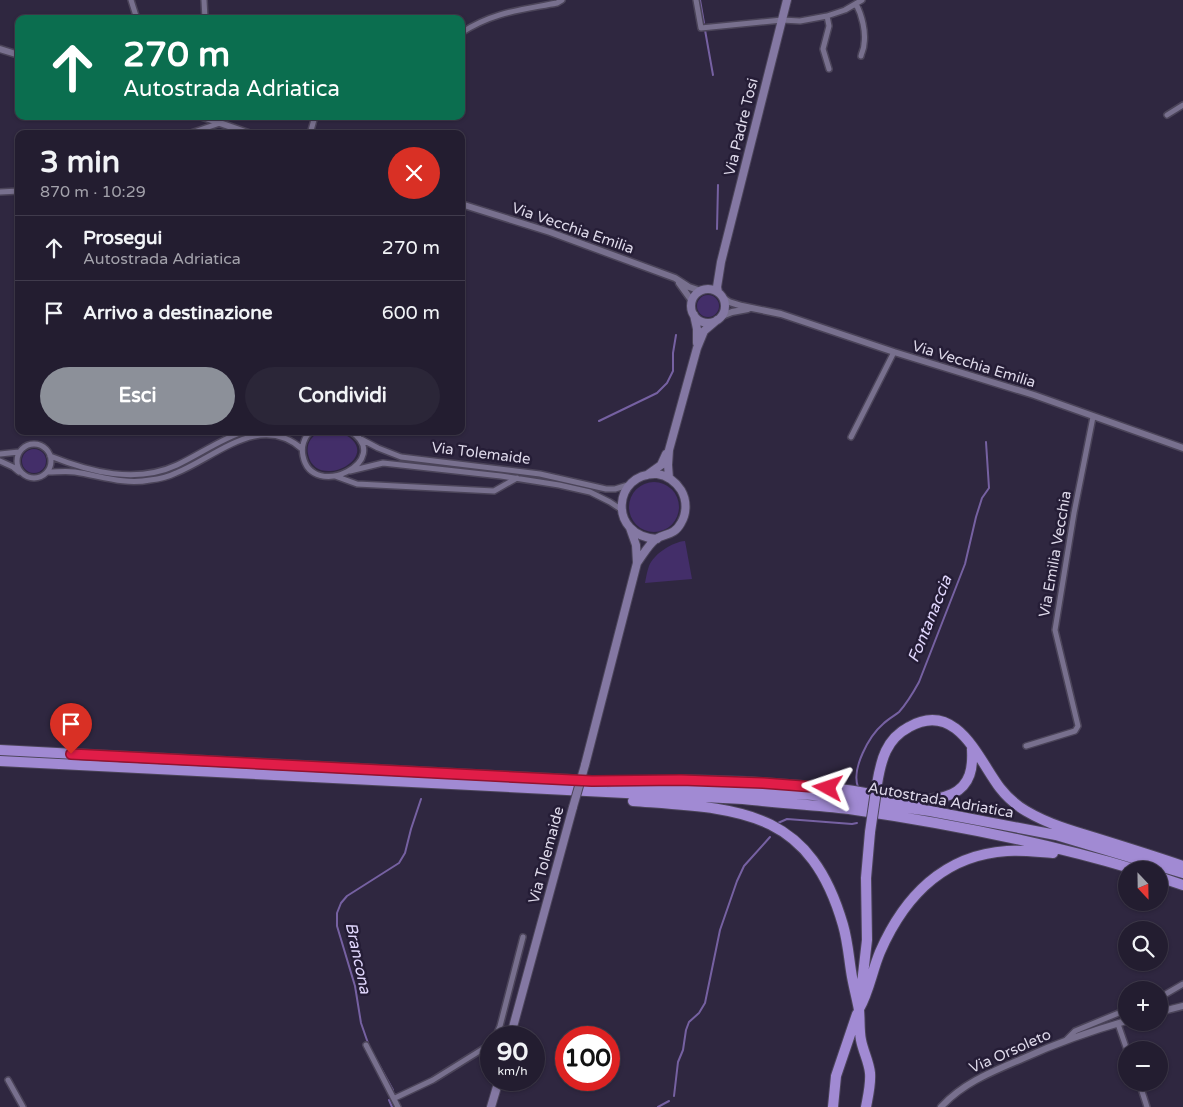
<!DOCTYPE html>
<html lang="it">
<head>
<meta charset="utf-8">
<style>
	body { margin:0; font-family:"Varela Round",sans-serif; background:#2b2638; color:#f1f3f6; height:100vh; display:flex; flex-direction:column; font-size:19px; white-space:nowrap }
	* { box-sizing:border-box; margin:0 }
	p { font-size:16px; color:#a3a2ab }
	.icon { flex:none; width:28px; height:28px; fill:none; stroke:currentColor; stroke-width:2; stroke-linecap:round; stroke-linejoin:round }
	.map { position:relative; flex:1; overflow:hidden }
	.panel { position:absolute; left:15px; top:130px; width:450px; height:305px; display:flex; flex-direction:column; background:#231d30; border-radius:10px; box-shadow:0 1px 4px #0004,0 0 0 1px #403b4c }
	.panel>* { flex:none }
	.banner { position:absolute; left:15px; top:15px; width:450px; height:105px; border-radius:10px; box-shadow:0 1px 4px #0004,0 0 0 1px #403b4c; background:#0b6e4f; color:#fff; overflow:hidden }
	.needle { width:32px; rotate:158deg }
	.controls { position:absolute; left:1118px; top:861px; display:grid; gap:10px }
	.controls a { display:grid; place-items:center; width:50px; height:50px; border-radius:50%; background:#231d30; box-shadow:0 1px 4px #0004,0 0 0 1px #403b4c; font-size:25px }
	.speed { position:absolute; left:480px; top:1026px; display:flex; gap:10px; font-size:25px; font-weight:700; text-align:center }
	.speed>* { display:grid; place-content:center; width:65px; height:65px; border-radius:50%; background:#231d30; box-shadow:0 1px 4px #0004,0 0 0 1px #403b4c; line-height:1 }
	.speed small { font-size:12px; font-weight:400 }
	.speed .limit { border:8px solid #d22; background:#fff; color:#111 }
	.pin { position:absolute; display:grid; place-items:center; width:42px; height:42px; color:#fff; margin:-51px -21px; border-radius:50% 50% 50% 0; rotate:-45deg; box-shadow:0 0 5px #0007 }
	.pin .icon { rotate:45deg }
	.me { position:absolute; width:55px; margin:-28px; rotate:275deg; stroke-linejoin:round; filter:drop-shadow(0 0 4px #0008) }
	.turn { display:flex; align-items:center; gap:18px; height:105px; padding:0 25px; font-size:22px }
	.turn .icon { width:65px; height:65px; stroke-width:2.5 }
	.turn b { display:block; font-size:35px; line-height:42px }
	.round { display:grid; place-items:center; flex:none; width:52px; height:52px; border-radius:26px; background:#2b2638 }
	.head { display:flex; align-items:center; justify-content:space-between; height:85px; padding:0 25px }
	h1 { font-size:30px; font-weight:800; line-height:38px }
	.action { display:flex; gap:10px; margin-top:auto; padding:10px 25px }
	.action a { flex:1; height:58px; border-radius:30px; background:#8c9099; color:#fff; font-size:20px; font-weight:800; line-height:58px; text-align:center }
	.action a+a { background:#2b2638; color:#f1f3f6 }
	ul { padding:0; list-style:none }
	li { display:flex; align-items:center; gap:15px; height:65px; padding:0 25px; border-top:1px solid #403b4c }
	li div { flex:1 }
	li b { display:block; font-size:19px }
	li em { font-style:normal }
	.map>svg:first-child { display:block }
</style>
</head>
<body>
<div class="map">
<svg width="1183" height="1107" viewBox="0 0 1183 1107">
	<rect width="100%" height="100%" fill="#2f2740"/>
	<!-- green -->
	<path fill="#432e69" d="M697 306a11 11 0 1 1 22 0a11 11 0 1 1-22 0Z
		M 337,431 C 393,452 316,495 308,454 C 306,444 311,437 319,432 Z
		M22 461a12 12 0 1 1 24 0a12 12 0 1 1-24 0Z
		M629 507a25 25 0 1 1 50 0a25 25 0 1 1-50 0Z
		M 685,541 L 692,579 L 645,583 C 646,577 647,572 649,566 C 654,554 672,542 685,541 Z"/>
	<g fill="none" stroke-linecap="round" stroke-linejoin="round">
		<!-- stream -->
		<path stroke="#7661a2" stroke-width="2" d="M 700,0 L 704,23
			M 705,30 L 713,75
			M 717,229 L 718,185
			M 599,421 L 657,393 L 667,383 L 673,371 L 673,353 L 676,335
			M 858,787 C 851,769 869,736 883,724 C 888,719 894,716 899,712 C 907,703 913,693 919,682 L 965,564 L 976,517 L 982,498 L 989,488 L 986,442
			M 778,823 L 787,819 L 852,824 L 857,823
			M 369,1046 L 361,1023 L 355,986 L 337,926 L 337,913 L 341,903 L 347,896 L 399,863 L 405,853 L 411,829 L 421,799
			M 371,1050 L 393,1090
			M 674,1096 L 678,1062 L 683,1050 L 686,1030 L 689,1022 L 699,1013 L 705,1003 L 720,930 L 737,881 L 744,866 L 770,837
			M 389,1100 L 392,1107
			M 658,1107 L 669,1101"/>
		<defs>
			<path id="minor" d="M 131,0 L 137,19
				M 204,0 L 205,19
				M 696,0 L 701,28 L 782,20 L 800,21 L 827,16 L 845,10 L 862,0
				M 856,4 C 862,15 866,32 864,44 C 864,49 862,51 861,56
				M 827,16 L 829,26 L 823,49 L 829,69
				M 461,33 C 493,12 521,10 557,3 L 562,0
				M 1167,115 L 1183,105
				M 188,134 L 220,123
				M 310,134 L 315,116
				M 0,192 L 19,191
				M 293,431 L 303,431
				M 311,431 C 304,437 301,447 303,456 C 312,502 396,460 350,431
				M 357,431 L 359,438 L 378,448 L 401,457 L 540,474 L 606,489 L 615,489 L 628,485
				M 851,437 L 894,352
				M17 461a17 17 0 1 1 34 0a17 17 0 1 1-34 0Z
				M 0,454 L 19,452
				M 50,456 C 90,472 136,484 177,465 C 200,454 221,439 245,431
				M 0,461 L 13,467 L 19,472
				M 350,471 L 383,463 L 501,476 L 559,485 L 590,492 L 610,502 L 622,510
				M 48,472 C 57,472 66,471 75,472 C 101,476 124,485 150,480 C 159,479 168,477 176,473 C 216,457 260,412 302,449
				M 335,476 L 357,484 L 494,491 L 517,478
				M 1026,746 L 1075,731 L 1078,726 L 1055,630 L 1074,513 L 1093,417
				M 1159,998 L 1183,984
				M 1118,1024 L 1127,1050
				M 495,1038 L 500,1026 L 523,937
				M 1067,1039 L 1075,1031 L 1126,1010
				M 366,1045 L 398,1107
				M 8,1080 L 23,1107
				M 1139,1082 L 1147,1107
				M 395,1098 L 433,1080 L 486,1047 L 491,1041"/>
			<path id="tertiary" d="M 0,49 L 19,55
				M 200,116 L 251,134
				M 461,204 L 550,232 L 675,278 L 689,287 L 701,291
				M 679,283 L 692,301
				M 723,298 L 729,302 L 742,306 L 781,314 L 894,352 L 1034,395 L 1183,448
				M 722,316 L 732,312 L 748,309
				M 1159,1012 L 1183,1006
				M 941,1107 C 964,1082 994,1071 1024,1058 C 1057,1043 1091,1031 1126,1021"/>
			<path id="secondary" d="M691 306a17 17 0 1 1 34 0a17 17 0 1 1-34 0Z
				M 718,292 L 717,287 L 721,262 L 787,0
				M 694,315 L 697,329 L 697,343
				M 647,475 L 661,465 L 666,454
				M 669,478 L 668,465 L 669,450 L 697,348 L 704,331 L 717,320
				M 637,563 C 643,555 648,545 656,539 C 665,533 674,536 681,523 C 687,513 687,500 681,490 C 676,482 667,475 657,474 C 613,472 607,536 657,539
				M 585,765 L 637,563 L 636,545 L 630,528
				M 510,1038 L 573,807
				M 491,1107 L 499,1080"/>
			<path id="motorway" d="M 0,750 L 592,781 L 813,795 L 930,811 L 1056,835 L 1183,873
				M 0,761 L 743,799 C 778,803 814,805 849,809 C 946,823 1043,842 1137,870
				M 683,780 C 710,781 737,781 763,783 C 791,785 819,787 847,790 C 877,794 924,807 952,794 C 971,785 973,767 972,749
				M 877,784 C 881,760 886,739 909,727 C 957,700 978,759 1000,788 C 1007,797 1016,805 1026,811 C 1048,824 1072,831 1096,838 C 1125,847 1154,856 1183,866
				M 633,801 C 737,809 809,807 843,925 C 848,942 849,960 852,977 C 854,988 857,999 859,1010 C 860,1020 859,1030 861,1040 C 863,1051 869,1062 870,1073 C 871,1084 868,1096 866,1107
				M 1159,877 L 1183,885
				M 861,992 L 867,940 L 866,878 L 870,832
				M 859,1009 C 869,992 872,971 880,952 C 904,897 944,855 1007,851 C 1022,850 1037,852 1053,853
				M 833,1107 L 836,1076 L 857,1014"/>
		</defs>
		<!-- minor casing -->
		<use href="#minor" stroke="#4b4459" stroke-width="8"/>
		<!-- tertiary casing -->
		<use href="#tertiary" stroke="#4b4459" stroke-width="9"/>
		<!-- secondary casing -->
		<use href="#secondary" stroke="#4b4459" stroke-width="10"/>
		<!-- motorway casing -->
		<use href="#motorway" stroke="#4b4459" stroke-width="12"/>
		<!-- minor -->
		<use href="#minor" stroke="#78708e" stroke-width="5"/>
		<!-- tertiary -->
		<use href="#tertiary" stroke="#78708e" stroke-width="6"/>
		<!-- secondary -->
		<use href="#secondary" stroke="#8478a3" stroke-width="8"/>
		<!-- motorway -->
		<use href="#motorway" stroke="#a18ad3" stroke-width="10"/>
		<defs>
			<path id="secondary-bridge" d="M 573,807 L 585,765"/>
			<path id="motorway-bridge" d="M 870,832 L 877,784"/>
		</defs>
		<!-- secondary-bridge casing -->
		<use href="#secondary-bridge" stroke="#4b4459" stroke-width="10" stroke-linecap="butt"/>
		<!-- motorway-bridge casing -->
		<use href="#motorway-bridge" stroke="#4b4459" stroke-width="12" stroke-linecap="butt"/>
		<!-- secondary-bridge -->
		<use href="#secondary-bridge" stroke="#8478a3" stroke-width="8"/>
		<!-- motorway-bridge -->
		<use href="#motorway-bridge" stroke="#a18ad3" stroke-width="10"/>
	</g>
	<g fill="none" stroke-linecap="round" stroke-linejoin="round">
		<defs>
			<path id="route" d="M 71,754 L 592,781 L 681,780 L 763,783 L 828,788"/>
		</defs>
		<!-- route casing -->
		<use href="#route" stroke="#92132f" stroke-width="12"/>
		<!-- route -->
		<use href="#route" stroke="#e11d48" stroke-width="9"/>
	</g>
	<g text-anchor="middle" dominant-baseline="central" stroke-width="5" stroke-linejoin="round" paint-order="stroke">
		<!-- street labels -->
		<g font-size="15" fill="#ded9ea" stroke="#251d36">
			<text transform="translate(741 127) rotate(-76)">Via Padre Tosi</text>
			<text transform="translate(573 228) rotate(19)">Via Vecchia Emilia</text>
			<text transform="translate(974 364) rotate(17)">Via Vecchia Emilia</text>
			<text transform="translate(481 453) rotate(7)">Via Tolemaide</text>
			<text transform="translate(1055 554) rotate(-80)">Via Emilia Vecchia</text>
			<text transform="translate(941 800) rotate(10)">Autostrada Adriatica</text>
			<text transform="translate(546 855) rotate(-75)">Via Tolemaide</text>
			<text transform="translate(1010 1051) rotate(-24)">Via Orsoleto</text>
		</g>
		<!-- water labels -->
		<g font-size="16" font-style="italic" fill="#e1d7fd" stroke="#251d36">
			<text transform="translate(930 619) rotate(-68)">Fontanaccia</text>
			<text transform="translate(358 958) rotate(78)">Brancona</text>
		</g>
	</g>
</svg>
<div class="controls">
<a><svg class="needle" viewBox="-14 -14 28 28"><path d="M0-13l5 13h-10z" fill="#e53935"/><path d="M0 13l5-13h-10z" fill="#a3a2ab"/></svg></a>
<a><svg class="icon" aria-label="search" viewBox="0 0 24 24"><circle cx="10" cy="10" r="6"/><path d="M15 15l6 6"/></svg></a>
<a>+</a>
<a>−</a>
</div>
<div class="speed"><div>90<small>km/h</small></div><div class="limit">100</div></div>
<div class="pin" style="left:71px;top:754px;background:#d93025"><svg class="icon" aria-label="arrive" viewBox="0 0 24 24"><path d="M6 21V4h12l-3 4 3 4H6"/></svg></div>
<svg class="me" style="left:828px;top:788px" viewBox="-20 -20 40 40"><path d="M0-17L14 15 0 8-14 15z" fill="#e11d48" stroke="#fff" stroke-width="4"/></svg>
<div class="banner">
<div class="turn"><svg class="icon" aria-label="ahead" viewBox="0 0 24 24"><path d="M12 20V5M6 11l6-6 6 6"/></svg><div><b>270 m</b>Autostrada Adriatica</div></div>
</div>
<section class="panel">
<div class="head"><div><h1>3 min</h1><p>870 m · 10:29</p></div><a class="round" style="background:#d93025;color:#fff"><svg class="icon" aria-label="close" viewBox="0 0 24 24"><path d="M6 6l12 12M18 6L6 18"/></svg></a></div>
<ul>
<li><svg class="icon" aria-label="ahead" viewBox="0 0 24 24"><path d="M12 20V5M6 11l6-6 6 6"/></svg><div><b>Prosegui</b><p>Autostrada Adriatica</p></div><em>270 m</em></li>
<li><svg class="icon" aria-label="arrive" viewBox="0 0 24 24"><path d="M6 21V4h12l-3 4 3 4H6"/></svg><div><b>Arrivo a destinazione</b></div><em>600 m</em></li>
</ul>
<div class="action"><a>Esci</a><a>Condividi</a></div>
</section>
</div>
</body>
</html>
